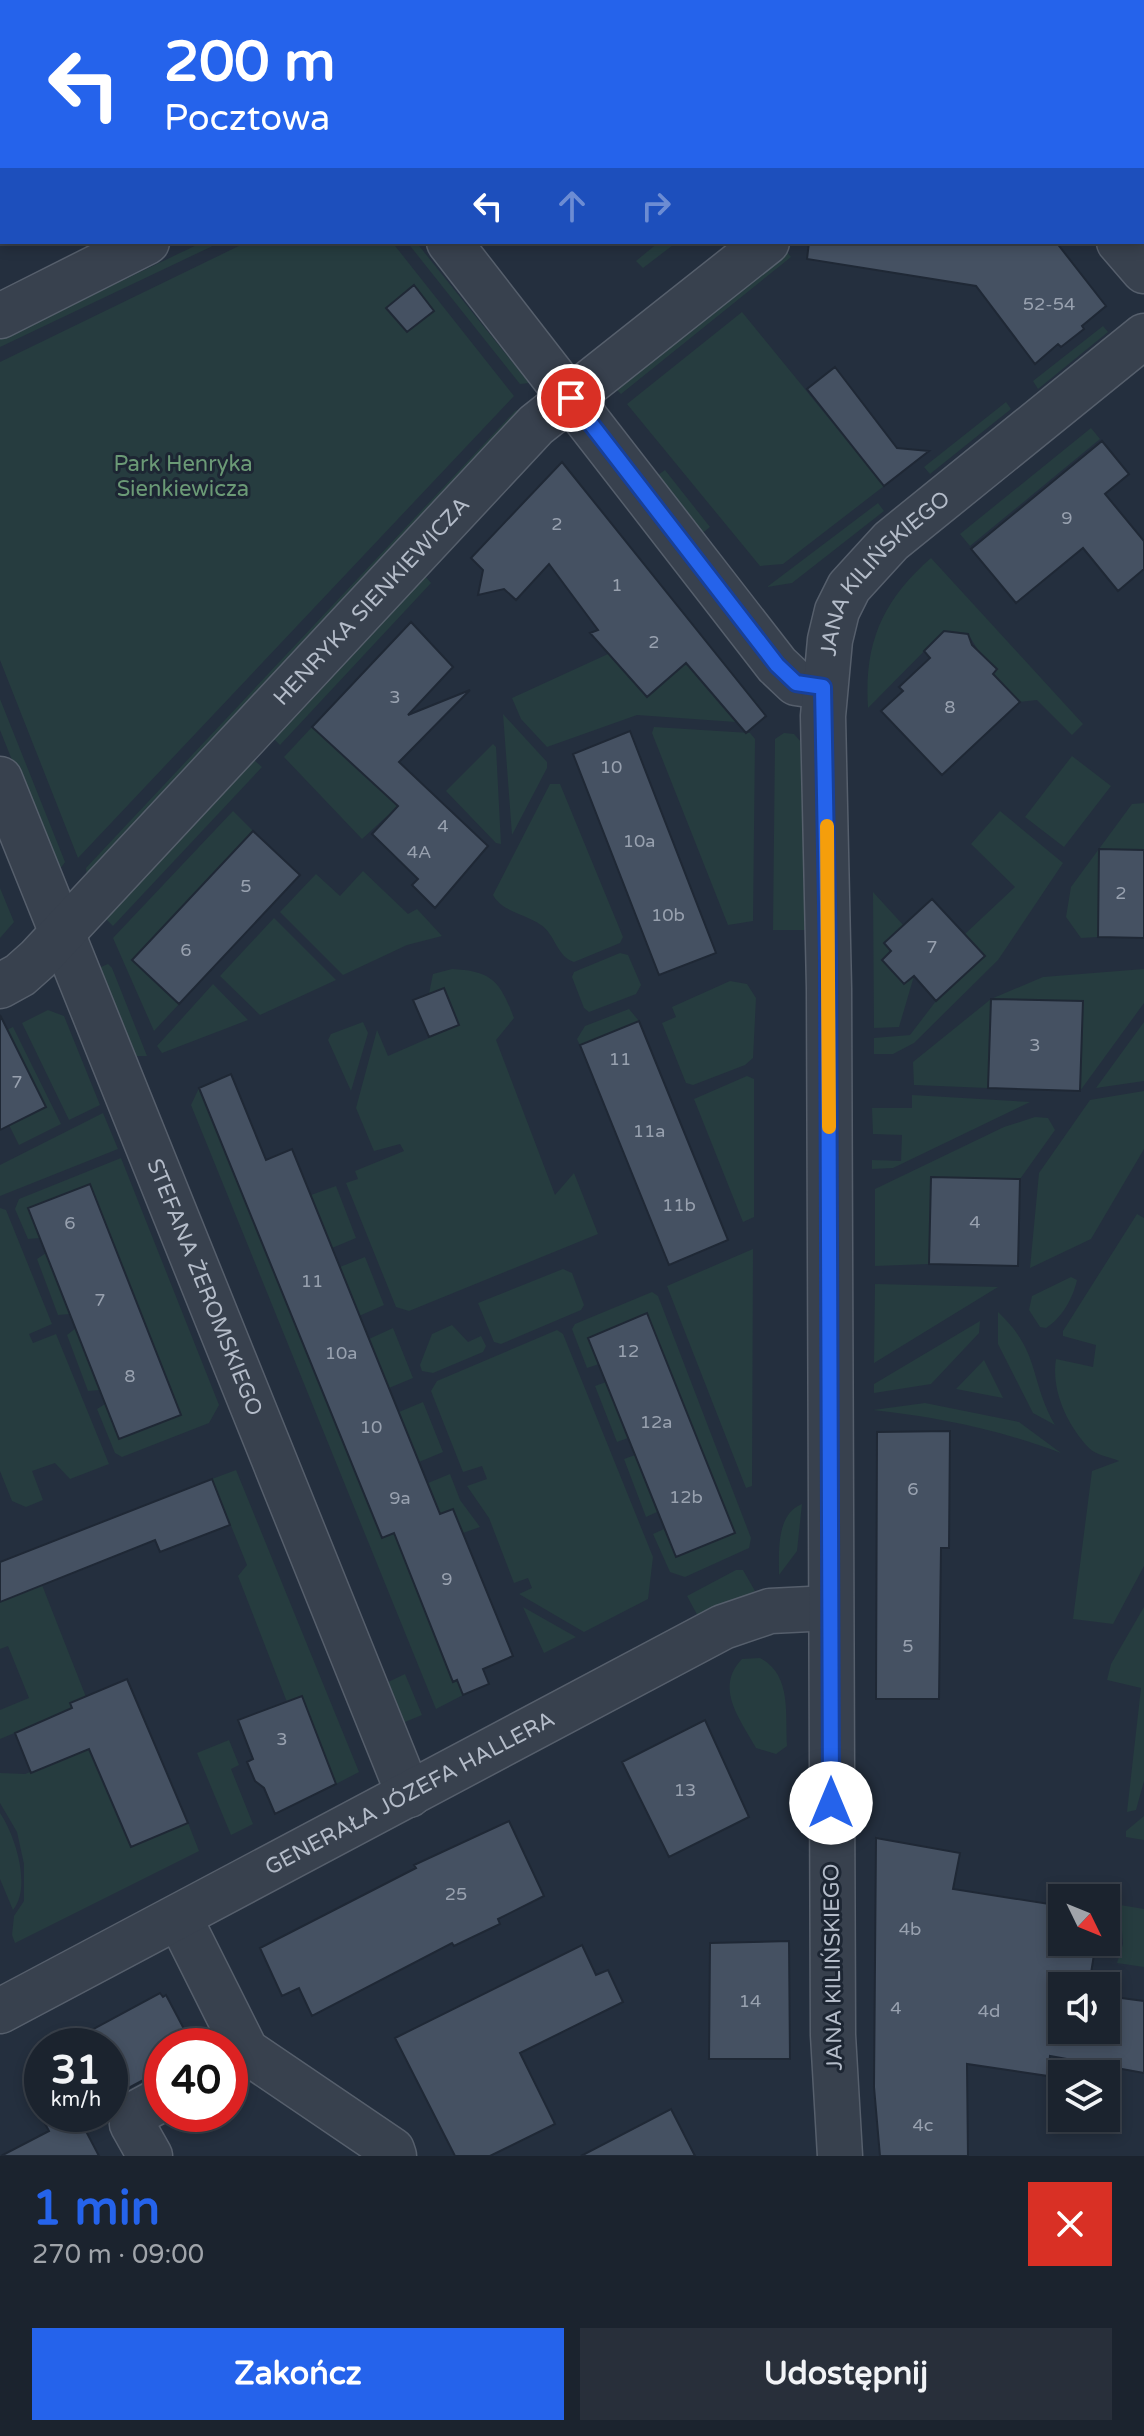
<!DOCTYPE html>
<html lang="pl">
<head>
<meta charset="utf-8">
<style>
	body { margin:0; font-family:"Varela Round",sans-serif; background:#282f3a; color:#f1f3f6; height:100vh; display:flex; flex-direction:column; font-size:30px; white-space:nowrap }
	* { box-sizing:border-box; margin:0 }
	p { font-size:26px; color:#a0a4aa }
	.icon { flex:none; width:44px; height:44px; fill:none; stroke:currentColor; stroke-width:2; stroke-linecap:round; stroke-linejoin:round }
	.map { position:relative; height:2156px; overflow:hidden }
	.sheet { display:flex; flex-direction:column; background:#1b232e; flex:1 }
	.sheet>* { flex:none }
	.top-card { position:absolute; left:0px; top:0px; width:1144px; height:244px; box-shadow:0 4px 12px #0003,0 0 0 2px #39404a; background:#2563eb; color:#fff; overflow:hidden }
	.needle { width:52px; rotate:133deg }
	.fabs { position:absolute; left:1048px; top:1884px; display:grid; gap:16px }
	.fabs a { display:grid; place-items:center; width:72px; height:72px; border-radius:0px; background:#1b232e; box-shadow:0 4px 12px #0003,0 0 0 2px #39404a; font-size:40px }
	.speed { position:absolute; left:24px; top:2028px; display:flex; gap:16px; font-size:40px; font-weight:700; text-align:center }
	.speed>* { display:grid; place-content:center; width:104px; height:104px; border-radius:50%; background:#1b232e; box-shadow:0 4px 12px #0003,0 0 0 2px #39404a; line-height:1 }
	.speed small { font-size:20px; font-weight:400 }
	.speed .limit { border:12px solid #d22; background:#fff; color:#111 }
	.pin { position:absolute; display:grid; place-items:center; width:68px; height:68px; color:#fff; margin:-34px; border:4px solid #fff; border-radius:50%; box-shadow:0 2px 8px #0007 }
	.me { position:absolute; width:88px; margin:-44px; rotate:0deg; stroke-linejoin:round; filter:drop-shadow(0 0 6px #0008) }
	.turn { display:flex; align-items:center; gap:28px; height:168px; padding:0 32px; font-size:36px }
	.turn .icon { width:104px; height:104px; stroke-width:2.5 }
	.turn b { display:block; font-size:56px; line-height:68px }
	.lanes { display:flex; align-items:center; height:76px; padding:0 32px; background:#0003; justify-content:center; gap:40px; direction:ltr }
	.lanes .off { opacity:.35 }
	.round { display:grid; place-items:center; flex:none; width:84px; height:84px; border-radius:0px; background:#282f3a }
	.head { display:flex; align-items:center; justify-content:space-between; height:136px; padding:0 32px }
	h1 { font-size:48px; font-weight:800; line-height:60px; color:#2563eb }
	.primary-button { display:flex; gap:16px; margin-top:auto; padding:16px 32px }
	.primary-button a { flex:1; height:92px; border-radius:0px; background:#2563eb; color:#fff; font-size:32px; font-weight:800; line-height:92px; text-align:center }
	.primary-button a+a { background:#282f3a; color:#f1f3f6 }
	.map>svg:first-child { display:block }
</style>
</head>
<body>
<div class="map">
<svg width="1144" height="2156" viewBox="0 0 1144 2156">
	<rect width="100%" height="100%" fill="#242f3e"/>
	<!-- green -->
	<path fill="#263c3f" d="M 203,242 L 221,242 L 0,347 L 0,339 Z
		M 247,242 L 392,242 L 514,396 L 78,858 L 0,660 L 0,362 Z
		M 407,242 L 416,242 L 529,383 L 520,384 Z
		M 659,242 L 677,242 L 643,268 L 636,261 Z
		M 787,252 L 791,257 L 621,394 L 617,390 Z
		M 742,312 L 884,486 L 783,564 L 760,566 L 627,404 Z
		M 1103,326 L 1108,332 L 1038,389 L 1033,381 Z
		M 1006,402 L 1011,409 L 930,474 L 924,467 Z
		M 522,408 L 87,880 L 86,868 L 515,411 Z
		M 1091,428 L 1100,439 L 970,546 L 960,534 Z
		M 665,470 L 710,527 L 700,535 L 655,477 Z
		M 878,503 L 884,511 L 792,583 L 767,587 Z
		M 931,558 L 1083,724 L 1072,735 L 1037,700 L 1019,702 L 993,674 L 968,634 L 940,635 L 868,708 C 864,643 882,601 931,558 Z
		M 425,576 L 431,583 L 280,745 L 273,738 Z
		M 608,654 L 647,697 L 686,663 L 734,676 L 757,703 L 756,718 L 750,723 L 637,715 L 547,747 L 521,719 L 512,698 Z
		M 0,699 L 65,862 L 57,873 L 0,730 Z
		M 503,714 L 547,762 L 547,768 L 512,835 Z
		M 312,727 L 398,806 L 362,839 L 284,757 Z
		M 654,727 L 750,733 L 755,739 L 753,921 L 728,925 L 652,733 Z
		M 784,733 L 794,734 L 801,742 L 805,930 L 773,930 L 775,739 Z
		M 493,744 L 496,747 L 501,844 L 496,843 L 446,791 Z
		M 1072,756 L 1111,786 L 1064,847 L 1025,817 Z
		M 254,760 L 262,767 L 113,926 L 106,919 L 115,908 Z
		M 550,784 L 560,784 L 623,937 L 620,943 L 574,962 C 557,957 555,934 541,925 C 526,914 502,912 493,895 Z
		M 1144,803 L 1144,850 L 1099,850 L 1098,937 L 1081,938 L 1066,917 L 1071,887 L 1132,804 Z
		M 233,811 L 253,831 L 133,960 L 179,1004 L 154,1031 L 113,938 Z
		M 1000,811 L 1063,863 L 998,960 L 914,1043 L 893,1054 L 874,1054 L 874,1038 L 910,1035 L 936,1001 L 984,956 L 965,934 L 1015,887 L 971,844 Z
		M 363,871 L 408,914 L 417,909 L 442,936 L 407,945 L 343,975 L 280,912 L 316,874 L 340,896 Z
		M 0,888 L 14,922 L 0,938 Z
		M 873,892 L 904,926 L 884,943 L 891,951 L 882,960 L 904,984 L 914,976 L 899,1027 L 874,1028 Z
		M 274,918 L 336,980 L 260,1015 L 220,976 Z
		M 620,953 L 628,955 L 641,985 L 636,994 L 589,1012 L 584,1008 L 572,977 L 574,972 Z
		M 108,964 L 112,968 L 147,1056 L 137,1056 L 127,1049 L 94,970 Z
		M 452,969 C 493,971 500,982 514,1018 L 496,1040 L 555,1195 L 574,1173 L 598,1234 L 409,1311 L 396,1307 L 346,1183 L 358,1179 L 355,1171 L 404,1151 L 400,1144 L 374,1151 L 356,1108 L 377,1030 L 388,1056 L 459,1025 L 429,994 L 433,974 Z
		M 1144,969 L 1144,1003 L 1080,1091 L 1082,1001 L 991,999 L 988,1088 L 914,1085 L 913,1062 L 991,999 L 1043,977 Z
		M 730,981 L 747,984 L 756,998 L 753,1058 L 745,1065 L 693,1085 L 686,1083 L 662,1023 L 676,1017 L 672,1007 Z
		M 213,984 L 248,1020 L 162,1053 L 157,1046 Z
		M 629,1009 L 639,1021 L 580,1045 L 577,1039 L 585,1026 Z
		M 48,1010 L 64,1016 L 100,1105 L 69,1120 L 22,1023 Z
		M 363,1022 L 368,1033 L 351,1091 L 328,1040 L 331,1034 Z
		M 1144,1022 L 1144,1081 L 1096,1088 Z
		M 13,1027 L 61,1124 L 19,1145 L 9,1125 L 0,1033 Z
		M 747,1076 L 754,1079 L 754,1217 L 743,1222 L 694,1099 Z
		M 199,1088 L 382,1537 L 394,1533 L 452,1681 L 457,1680 L 463,1695 L 436,1709 L 191,1105 Z
		M 1144,1091 L 1144,1149 L 1091,1239 L 1030,1268 L 1039,1173 L 1090,1100 Z
		M 912,1095 L 1030,1102 L 893,1168 L 872,1169 L 872,1160 L 901,1161 L 902,1135 L 873,1134 L 872,1108 L 912,1108 Z
		M 103,1113 L 118,1149 L 0,1196 L 0,1165 Z
		M 1035,1117 L 1048,1118 L 1055,1130 L 1020,1179 L 931,1177 L 929,1264 L 875,1266 L 875,1189 L 1004,1127 Z
		M 121,1158 L 219,1405 L 209,1423 L 122,1457 L 115,1453 L 97,1409 L 105,1404 L 120,1439 L 180,1415 L 90,1185 L 29,1208 L 40,1238 L 28,1239 L 15,1209 L 19,1199 Z
		M 336,1186 L 356,1238 L 332,1248 L 311,1195 Z
		M 0,1208 L 6,1210 L 52,1324 L 29,1334 L 33,1343 L 56,1334 L 109,1464 L 70,1479 L 55,1463 L 32,1471 L 43,1500 L 26,1507 L 12,1501 L 0,1471 Z
		M 1137,1214 L 1144,1218 L 1144,1566 L 1113,1624 L 1073,1619 L 1092,1471 L 1119,1461 C 1110,1457 1096,1455 1089,1448 C 1067,1425 1051,1390 1056,1359 L 1093,1367 L 1096,1345 L 1063,1336 L 1063,1331 Z
		M 753,1249 L 752,1486 L 746,1488 L 667,1286 Z
		M 46,1253 L 70,1314 L 58,1315 L 37,1259 Z
		M 365,1257 L 384,1305 L 359,1316 L 340,1267 Z
		M 563,1269 L 572,1273 L 584,1305 L 581,1310 L 501,1344 L 494,1342 L 478,1303 Z
		M 1071,1277 L 1077,1280 C 1073,1298 1062,1318 1046,1328 L 1040,1327 L 1029,1310 L 1032,1296 Z
		M 875,1284 L 998,1287 L 874,1363 Z
		M 652,1292 L 658,1296 L 751,1538 L 749,1548 L 685,1577 L 670,1572 L 653,1534 L 664,1529 L 676,1557 L 735,1533 L 647,1313 L 589,1338 L 599,1364 L 587,1368 L 572,1329 L 575,1324 Z
		M 998,1312 C 1041,1352 1029,1380 1055,1425 L 1033,1413 L 998,1344 Z
		M 980,1321 L 979,1333 L 931,1384 L 874,1393 L 874,1384 Z
		M 452,1325 L 468,1342 L 481,1336 L 486,1346 L 483,1352 L 433,1373 L 422,1371 L 420,1365 L 432,1334 Z
		M 76,1328 L 100,1390 L 88,1391 L 67,1335 Z
		M 393,1328 L 413,1378 L 389,1388 L 369,1339 Z
		M 557,1330 L 563,1334 L 653,1557 L 648,1599 L 584,1632 L 519,1594 L 532,1588 L 528,1578 L 514,1583 L 489,1518 L 467,1486 L 487,1479 L 482,1466 L 463,1472 L 431,1391 L 437,1381 Z
		M 984,1360 L 1003,1398 L 956,1389 Z
		M 606,1382 L 628,1438 L 617,1442 L 595,1386 Z
		M 423,1402 L 443,1452 L 419,1462 L 399,1412 Z
		M 925,1403 L 1019,1422 L 1061,1453 C 1000,1430 938,1417 873,1410 Z
		M 635,1455 L 657,1512 L 646,1517 L 624,1459 Z
		M 236,1470 L 359,1772 L 332,1786 L 333,1777 L 302,1697 L 287,1702 L 238,1576 L 247,1565 L 212,1479 Z
		M 450,1474 L 460,1500 L 480,1527 L 463,1533 L 453,1509 L 440,1514 L 428,1483 Z
		M 802,1504 L 797,1551 L 779,1575 C 779,1552 776,1514 802,1504 Z
		M 736,1570 L 743,1570 L 755,1591 L 700,1620 L 687,1596 Z
		M 42,1585 L 86,1697 L 188,1823 L 199,1851 L 15,1943 L 12,1935 L 14,1916 L 24,1901 L 24,1864 L 17,1832 L 0,1803 L 0,1773 L 25,1774 L 56,1762 L 41,1722 L 0,1739 L 0,1710 L 29,1698 L 8,1646 L 0,1649 L 0,1602 Z
		M 523,1607 L 576,1637 L 544,1653 Z
		M 1144,1607 L 1144,1781 L 1136,1810 L 1127,1812 L 1141,1688 L 1107,1680 L 1111,1664 Z
		M 760,1658 C 792,1675 785,1713 787,1746 L 776,1754 L 756,1748 C 740,1719 714,1688 742,1659 Z
		M 405,1674 L 422,1715 L 400,1724 L 384,1684 Z
		M 229,1740 L 239,1765 L 231,1769 L 253,1824 L 231,1835 L 197,1753 Z
		M 0,1813 C 15,1835 32,1887 13,1910 L 0,1879 Z
		M 1144,1816 L 1144,1840 L 1126,1837 L 1126,1831 Z
		M 1120,1905 L 1144,1909 L 1144,1967 L 1117,1963 L 1123,1944 Z"/>
	<!-- building -->
	<path fill="#455162" stroke="#1f2835" stroke-width="2" d="M 809,242 L 1056,242 L 1106,306 L 1082,326 L 1084,329 L 1061,347 L 1058,344 L 1035,364 L 976,286 L 807,259 Z
		M 414,285 L 434,311 L 407,332 L 386,308 Z
		M 835,367 L 897,448 L 929,451 L 884,486 L 807,389 Z
		M 1102,441 L 1129,474 L 1105,494 L 1144,541 L 1144,569 L 1118,591 L 1083,548 L 1016,603 L 971,549 Z
		M 562,462 L 766,716 L 746,733 L 686,663 L 647,697 L 590,633 L 598,630 L 549,564 L 516,600 L 504,589 L 478,595 L 483,570 L 471,558 Z
		M 411,622 L 453,667 L 408,715 L 470,690 L 399,762 L 488,846 L 435,908 L 412,885 L 418,879 L 372,834 L 398,806 L 312,727 Z
		M 944,631 L 968,634 L 972,645 L 997,669 L 993,674 L 1020,702 L 942,775 L 881,711 L 903,691 L 899,687 L 930,658 L 924,651 Z
		M 630,731 L 716,953 L 659,975 L 573,754 Z
		M 253,831 L 300,875 L 179,1004 L 132,960 Z
		M 1099,849 L 1144,850 L 1144,938 L 1098,937 Z
		M 932,899 L 985,956 L 936,1001 L 914,976 L 904,984 L 882,960 L 891,951 L 884,943 Z
		M 444,988 L 459,1025 L 429,1037 L 413,1000 Z
		M 991,999 L 1083,1001 L 1080,1091 L 988,1088 Z
		M 0,1015 L 46,1107 L 0,1130 Z
		M 639,1021 L 728,1240 L 669,1265 L 580,1045 Z
		M 231,1074 L 266,1160 L 292,1149 L 440,1514 L 453,1509 L 513,1656 L 483,1669 L 489,1684 L 463,1695 L 457,1680 L 453,1682 L 394,1533 L 382,1538 L 199,1088 Z
		M 931,1177 L 1020,1179 L 1018,1266 L 929,1264 Z
		M 90,1184 L 181,1415 L 119,1439 L 28,1208 Z
		M 647,1313 L 735,1533 L 676,1557 L 588,1338 Z
		M 950,1431 L 949,1548 L 941,1548 L 939,1699 L 876,1699 L 877,1432 Z
		M 212,1479 L 230,1525 L 160,1552 L 155,1540 L 0,1602 L 0,1562 Z
		M 127,1679 L 188,1823 L 131,1847 L 89,1749 L 31,1773 L 15,1733 L 72,1708 L 70,1703 Z
		M 302,1696 L 336,1784 L 275,1814 L 264,1788 L 255,1781 L 247,1762 L 253,1759 L 238,1720 Z
		M 705,1720 L 749,1817 L 669,1857 L 622,1762 Z
		M 509,1821 L 544,1896 L 498,1919 L 500,1924 L 454,1946 L 452,1943 L 312,2016 L 299,1988 L 282,1996 L 260,1948 L 416,1868 L 414,1865 Z
		M 876,1838 L 960,1853 L 953,1889 L 1062,1906 L 1062,1942 L 1096,1942 L 1089,1986 L 1062,1986 L 1062,2030 L 1106,2030 L 1106,1996 L 1144,2001 L 1144,2073 L 1050,2056 L 1048,2076 L 967,2064 L 968,2156 L 880,2156 L 874,2087 Z
		M 789,1941 L 790,2059 L 709,2059 L 710,1943 Z
		M 582,1945 L 596,1975 L 608,1970 L 623,2002 L 520,2053 L 555,2124 L 490,2156 L 455,2156 L 395,2038 Z
		M 160,1993 L 163,1997 L 166,1995 L 193,2046 L 162,2046 L 162,2070 L 110,2098 L 110,2046 L 62,2046 Z
		M 671,2109 L 695,2156 L 581,2156 Z
		M 40,2114 L 77,2114 L 99,2156 L 1,2156 L 49,2131 Z"/>
	<g fill="none" stroke-linecap="round" stroke-linejoin="round">
		<defs>
			<g id="minor">
				<path d="M 920,0 L 922,2"/>
				<path d="M 521,2 L 524,0"/>
				<path d="M 996,2 L 998,0"/>
				<path d="M 449,242 L 777,665 L 796,683 L 823,687"/>
				<path d="M 1119,242 L 1144,271"/>
				<path d="M 0,316 L 147,242"/>
				<path id="s1" d="M 0,779 L 409,1795"/>
				<path id="s2" d="M 0,986 L 20,975 L 38,959 L 536,425 L 767,242"/>
				<path d="M 179,1917 L 246,2051 L 392,2150 L 394,2156"/>
				<path id="s3" d="M 0,2011 L 723,1627 L 770,1611 L 830,1608"/>
				<path d="M 150,2156 L 132,2124 L 138,2112 L 162,2099"/>
				<path id="s4" d="M 840,2156 L 833,2035 L 829,988 L 823,716 L 830,640 L 837,611 L 849,587 L 891,541 L 1144,336"/>
			</g>
		</defs>
		<!-- minor casing -->
		<use href="#minor" stroke="#565f6c" stroke-width="47"/>
		<!-- minor -->
		<use href="#minor" stroke="#38414e" stroke-width="44"/>
	</g>
	<g fill="none" stroke-linecap="round" stroke-linejoin="round">
		<defs>
			<path id="route" d="M 571,398 L 777,665 L 796,683 L 823,687 L 828,958 L 831,1803"/>
		</defs>
		<!-- route casing -->
		<use href="#route" stroke="#184099" stroke-width="20"/>
		<!-- route -->
		<use href="#route" stroke="#2563eb" stroke-width="14"/>
		<!-- slow -->
		<path stroke="#f59e0b" stroke-width="14" d="M 827,826 L 829,1127"/>
	</g>
	<g text-anchor="middle" dominant-baseline="central" stroke-width="6" stroke-linejoin="round" paint-order="stroke">
		<!-- number labels -->
		<g font-size="18" fill="#98a1af">
			<text x="1049" y="304">52-54</text>
			<text x="1067" y="518">9</text>
			<text x="557" y="524">2</text>
			<text x="617" y="585">1</text>
			<text x="654" y="642">2</text>
			<text x="395" y="697">3</text>
			<text x="950" y="707">8</text>
			<text x="611" y="767">10</text>
			<text x="443" y="826">4</text>
			<text x="639" y="841">10a</text>
			<text x="419" y="852">4A</text>
			<text x="246" y="886">5</text>
			<text x="1121" y="893">2</text>
			<text x="668" y="915">10b</text>
			<text x="932" y="947">7</text>
			<text x="186" y="950">6</text>
			<text x="1035" y="1045">3</text>
			<text x="620" y="1059">11</text>
			<text x="17" y="1082">7</text>
			<text x="649" y="1131">11a</text>
			<text x="679" y="1205">11b</text>
			<text x="975" y="1222">4</text>
			<text x="70" y="1223">6</text>
			<text x="312" y="1281">11</text>
			<text x="100" y="1300">7</text>
			<text x="628" y="1351">12</text>
			<text x="341" y="1353">10a</text>
			<text x="130" y="1376">8</text>
			<text x="656" y="1422">12a</text>
			<text x="371" y="1427">10</text>
			<text x="913" y="1489">6</text>
			<text x="686" y="1497">12b</text>
			<text x="400" y="1498">9a</text>
			<text x="447" y="1579">9</text>
			<text x="908" y="1646">5</text>
			<text x="282" y="1739">3</text>
			<text x="685" y="1790">13</text>
			<text x="456" y="1894">25</text>
			<text x="910" y="1929">4b</text>
			<text x="750" y="2001">14</text>
			<text x="896" y="2008">4</text>
			<text x="989" y="2011">4d</text>
			<text x="923" y="2125">4c</text>
		</g>
		<!-- park labels -->
		<g font-size="22" fill="#6b9a76" stroke="#1d2633">
			<text x="183" y="464">Park Henryka<tspan x="183" dy="25">Sienkiewicza</tspan></text>
		</g>
		<!-- street labels -->
		<g font-size="22" fill="#b4bcc9" stroke="#1d2633">
			<text stroke="none"><textPath href="#s4" startOffset="1604">JANA KILIŃSKIEGO</textPath></text>
			<text stroke="none"><textPath href="#s2" startOffset="536">HENRYKA SIENKIEWICZA</textPath></text>
			<text stroke="none"><textPath href="#s1" startOffset="548">STEFANA ŻEROMSKIEGO</textPath></text>
			<text stroke="none"><textPath href="#s3" startOffset="464">GENERAŁA JÓZEFA HALLERA</textPath></text>
			<text transform="translate(833 1967) rotate(-91)">JANA KILIŃSKIEGO</text>
		</g>
	</g>
</svg>
<div class="fabs">
<a><svg class="needle" viewBox="-14 -14 28 28"><path d="M0-13l5 13h-10z" fill="#e53935"/><path d="M0 13l5-13h-10z" fill="#a0a4aa"/></svg></a>
<a><svg class="icon" aria-label="sound" viewBox="0 0 24 24"><path d="M4 9h4l5-4v14l-5-4H4zM17 9q2 3 0 6"/></svg></a>
<a><svg class="icon" aria-label="layers" viewBox="0 0 24 24"><path d="M12 4l9 5-9 5-9-5zM3 14l9 5 9-5"/></svg></a>
</div>
<div class="speed"><div>31<small>km/h</small></div><div class="limit">40</div></div>
<div class="pin" style="left:571px;top:398px;background:#d93025"><svg class="icon" aria-label="arrive" viewBox="0 0 24 24"><path d="M6 21V4h12l-3 4 3 4H6"/></svg></div>
<svg class="me" style="left:831px;top:1803px" viewBox="-20 -20 40 40"><circle r="19" fill="#fff"/><path d="M0-13L10 11 0 6-10 11z" fill="#2563eb"/></svg>
<div class="top-card">
<div class="turn"><svg class="icon" aria-label="left" viewBox="0 0 24 24"><path d="M17 20v-9H6M10 6l-5 5 5 5"/></svg><div><b>200 m</b>Pocztowa</div></div>
<div class="lanes"><svg class="icon" aria-label="left" viewBox="0 0 24 24"><path d="M17 20v-9H6M10 6l-5 5 5 5"/></svg><svg class="icon off" aria-label="ahead" viewBox="0 0 24 24"><path d="M12 20V5M6 11l6-6 6 6"/></svg><svg class="icon off" aria-label="right" viewBox="0 0 24 24"><path d="M7 20v-9h11M14 6l5 5-5 5"/></svg></div>
</div>
</div>
<section class="sheet">
<div class="head"><div><h1>1 min</h1><p>270 m · 09:00</p></div><a class="round" style="background:#d93025;color:#fff"><svg class="icon" aria-label="close" viewBox="0 0 24 24"><path d="M6 6l12 12M18 6L6 18"/></svg></a></div>
<div class="primary-button"><a>Zakończ</a><a>Udostępnij</a></div>
</section>
</body>
</html>
